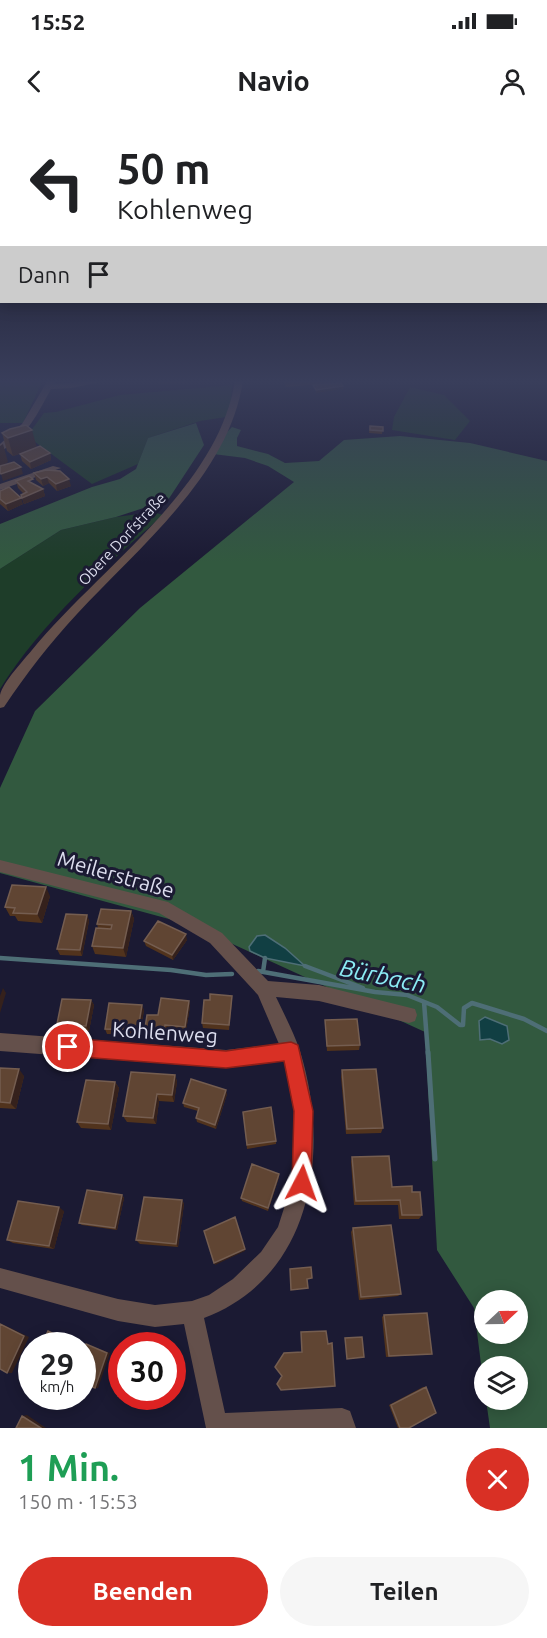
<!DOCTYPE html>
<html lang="de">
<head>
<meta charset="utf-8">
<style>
	body { margin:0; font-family:Ubuntu,sans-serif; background:#f6f6f6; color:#202124; height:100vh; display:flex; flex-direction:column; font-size:22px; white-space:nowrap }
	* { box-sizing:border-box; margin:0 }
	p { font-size:20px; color:#757577 }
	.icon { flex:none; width:33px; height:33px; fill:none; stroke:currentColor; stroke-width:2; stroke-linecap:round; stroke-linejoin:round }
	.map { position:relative; height:1308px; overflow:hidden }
	.sheet { display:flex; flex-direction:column; background:#fff; flex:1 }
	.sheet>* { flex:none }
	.banner { position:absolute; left:0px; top:0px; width:548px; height:183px; box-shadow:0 3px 15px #0003; background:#fff; color:#202124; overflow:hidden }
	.needle { width:39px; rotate:68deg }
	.tools { position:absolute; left:474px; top:1170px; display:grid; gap:12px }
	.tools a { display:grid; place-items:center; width:54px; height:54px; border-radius:50%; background:#fff; box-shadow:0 3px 15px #0003; font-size:30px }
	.speed { position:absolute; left:18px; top:1212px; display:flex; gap:12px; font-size:30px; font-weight:700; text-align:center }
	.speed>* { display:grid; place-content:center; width:78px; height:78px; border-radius:50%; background:#fff; box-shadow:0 3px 15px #0003; line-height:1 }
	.speed small { font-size:15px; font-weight:400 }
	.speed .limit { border:9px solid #d22; background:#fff; color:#111 }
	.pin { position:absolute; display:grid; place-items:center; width:51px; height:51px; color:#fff; margin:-26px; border:3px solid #fff; border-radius:50%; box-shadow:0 2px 6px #0007 }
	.me { position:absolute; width:66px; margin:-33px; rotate:4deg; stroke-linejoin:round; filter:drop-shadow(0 0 4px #0008) }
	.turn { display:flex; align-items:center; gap:21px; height:126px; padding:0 18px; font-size:27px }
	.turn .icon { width:78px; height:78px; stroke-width:2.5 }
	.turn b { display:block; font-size:42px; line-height:51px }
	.then { display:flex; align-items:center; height:57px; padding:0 18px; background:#0003; gap:12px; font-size:22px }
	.round { display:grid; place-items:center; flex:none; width:63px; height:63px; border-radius:32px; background:#f6f6f6 }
	.head { display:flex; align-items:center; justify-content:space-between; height:102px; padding:0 18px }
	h1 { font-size:36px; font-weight:700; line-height:45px; color:#1e9e55 }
	.cta { display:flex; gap:12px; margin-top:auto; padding:12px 18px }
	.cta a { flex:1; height:69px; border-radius:36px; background:#d93025; color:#fff; font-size:24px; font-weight:700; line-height:69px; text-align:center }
	.cta a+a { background:#f6f6f6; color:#202124 }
	.status { display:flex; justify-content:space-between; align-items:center; height:42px; padding:0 30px; background:#fff; direction:ltr }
	.status svg { height:16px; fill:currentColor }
	header { display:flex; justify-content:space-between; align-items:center; height:78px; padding:0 18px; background:#fff; font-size:27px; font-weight:700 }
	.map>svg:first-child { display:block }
</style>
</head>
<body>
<div class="status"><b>15:52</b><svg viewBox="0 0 49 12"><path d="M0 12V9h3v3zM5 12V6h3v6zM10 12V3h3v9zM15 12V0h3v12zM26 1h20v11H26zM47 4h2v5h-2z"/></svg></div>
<header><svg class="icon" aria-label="back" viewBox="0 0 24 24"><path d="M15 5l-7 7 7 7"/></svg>Navio<svg class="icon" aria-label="person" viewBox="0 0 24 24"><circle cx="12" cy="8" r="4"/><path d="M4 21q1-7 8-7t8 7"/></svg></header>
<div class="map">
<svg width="547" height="1308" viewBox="0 0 547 1308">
	<rect width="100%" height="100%" fill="#1b1a33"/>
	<!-- green -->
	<path fill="#1e3d29" d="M 0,260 L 43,260 L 23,303 L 0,303 Z
		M 232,265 L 231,282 L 226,297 L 200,301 L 148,318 L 138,344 L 92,364 L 27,316 L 44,293 L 56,292 L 120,275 Z
		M 410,267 L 444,275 L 470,301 L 455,320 L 392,310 L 394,297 Z
		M 153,392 L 163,395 C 105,446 41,503 0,569 L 0,449 L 61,410 L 116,397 Z"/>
	<!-- forest -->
	<path fill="#32593f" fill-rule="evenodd" d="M 196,303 L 204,325 L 168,380 L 116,397 L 61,410 L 0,449 L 0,404 L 92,367 L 120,359 L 136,349 L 148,318 Z
		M 232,307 L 241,310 L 237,318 L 237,326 L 268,334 L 285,343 L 319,341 L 344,320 L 400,316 L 470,323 L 547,341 L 547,1308 L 490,1308 L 486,1280 L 518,1280 L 518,1246 L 484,1246 L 484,1268 L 474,1188 L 437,1130 L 425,912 L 191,805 L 0,753 L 0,668 L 35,591 L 140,488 L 294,362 L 268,346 L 245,338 L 213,334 L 223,316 ZM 484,1180 L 518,1180 L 518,1214 L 484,1214 Z"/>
	<!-- water -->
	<path fill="#113f43" stroke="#4e6e76" stroke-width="1.5" d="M 265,815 L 285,828 L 305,846 L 265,838 L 250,831 L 249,827 L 257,816 Z
		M 485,897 L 507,906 L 509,920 L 502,924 L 490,919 L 480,920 L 479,901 Z"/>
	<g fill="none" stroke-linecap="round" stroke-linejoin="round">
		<!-- stream-far1 -->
		<path stroke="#4e6e76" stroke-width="4.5" d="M 0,838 L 171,850 L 206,855 L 232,854
			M 305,846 L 363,868
			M 258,851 L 375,872 L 407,875 L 437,887 L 460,905 L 463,905 L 464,888 L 472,883 L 524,899 L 547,911
			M 263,852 L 265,838
			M 424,882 L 428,934"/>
		<!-- stream -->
		<path stroke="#4e6e76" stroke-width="5" d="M 428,932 L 435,1039"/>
		<!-- minor -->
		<path fill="#64504b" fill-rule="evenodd" d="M 48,260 L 56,260 L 54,264 L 109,260 L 72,268 L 51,269 C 39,291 25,321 0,331 L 0,324 L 22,304 Z
			M 235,260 L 243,260 C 230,354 138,428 77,494 C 50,523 26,554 4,587 L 0,588 C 0,585 0,579 0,575 C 3,562 23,541 32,530 C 97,450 219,368 235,260 Z
			M 53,346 L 61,348 L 0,370 L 0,364 Z
			M 0,740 L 168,782 L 222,813 L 268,861 L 319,865 L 415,889 L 417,895 L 415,901 L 409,903 L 319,881 L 276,877 C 284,894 294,913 300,931 C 331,1031 313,1157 204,1198 L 225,1293 L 342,1288 L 350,1291 L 356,1308 L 206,1308 L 184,1204 L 155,1207 L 118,1201 L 0,1168 L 0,1148 L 118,1179 L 155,1185 L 192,1181 L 209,1175 L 233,1159 L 261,1132 L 278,1107 L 292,1063 L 295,991 L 284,941 L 226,948 L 0,931 L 0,913 L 226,930 L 279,924 L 258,875 L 210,823 L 159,793 L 0,752 Z"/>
	</g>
	<!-- wall -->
	<path fill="#51331d" d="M 143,260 L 213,260 L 213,261 L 159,264 L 155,261 L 143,262 Z
		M 279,260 L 332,260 L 332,263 L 286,267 L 284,261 Z
		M 370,306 L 383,307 L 382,314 L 369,313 Z
		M 2,313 L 50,333 L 51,340 L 31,349 L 22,341 L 20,334 L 22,333 L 13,336 L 7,331 Z
		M 46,350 L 71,366 L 57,371 L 49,363 L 43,366 L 36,360 L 34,353 Z
		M 16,361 L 34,364 L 43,369 L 45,376 L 24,384 L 21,375 L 24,374 L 18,368 Z
		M 0,371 L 23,384 L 8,391 L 0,384 Z
		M 50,776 L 42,803 L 18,801 L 15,796 L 10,796 L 5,787 Z
		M 131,791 L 134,799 L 126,837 L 95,834 L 92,826 L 98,808 L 97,804 Z
		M 87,795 L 89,801 L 82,836 L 60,835 L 57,829 Z
		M 187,820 L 173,840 L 146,826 L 144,821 Z
		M 91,880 L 94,885 L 89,911 L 60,909 L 57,904 Z
		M 189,881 L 190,886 L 186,911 L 166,910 L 165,914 L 147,912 L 145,908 L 158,895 Z
		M 232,881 L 229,910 L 203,908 L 202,903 Z
		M 144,890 L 140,915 L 107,914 L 105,909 Z
		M 325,900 L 360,925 L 359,930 L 327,931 L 325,905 Z
		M 0,948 L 24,956 L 16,989 L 0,988 Z
		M 342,950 L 383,1008 L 381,1013 L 346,1014 L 341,957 Z
		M 175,955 L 177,962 L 174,982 L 159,981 L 156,1004 L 127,1002 L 123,996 Z
		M 115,962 L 119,968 L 111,1010 L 81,1008 L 77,1002 Z
		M 227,974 L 216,1009 L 197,1002 L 196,998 L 198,991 L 184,987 L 183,983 Z
		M 243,992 L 276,1021 L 276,1024 L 247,1029 Z
		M 352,1037 L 392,1067 L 412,1072 L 422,1095 L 419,1099 L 399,1099 L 398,1085 L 354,1085 L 351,1042 Z
		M 279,1054 L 279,1057 L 268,1091 L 242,1081 L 241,1078 Z
		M 122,1075 L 124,1078 L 117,1110 L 82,1105 L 79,1103 Z
		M 182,1080 L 184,1084 L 178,1127 L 140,1124 L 136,1120 Z
		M 64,1091 L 54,1129 L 13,1123 L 7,1120 Z
		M 353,1108 L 401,1174 L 398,1176 L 359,1180 L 351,1112 Z
		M 384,1195 L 432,1234 L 386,1237 L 382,1197 Z
		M 423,1267 L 426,1267 L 409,1308 L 398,1308 L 389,1285 Z"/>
	<!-- shaded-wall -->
	<path fill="#35211c" d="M 343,266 L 343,269 L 316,273 L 316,270 Z
		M 32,310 L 37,328 L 13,336 L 8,318 Z
		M 3,324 L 8,342 L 0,347 L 0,326 Z
		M 50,333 L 51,340 L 31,349 L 30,342 Z
		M 21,347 L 23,354 L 3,361 L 1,354 Z
		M 47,357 L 49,363 L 43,366 L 41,359 Z
		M 69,359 L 71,366 L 57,371 L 56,364 Z
		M 43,369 L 45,376 L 24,384 L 22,378 Z
		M 21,378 L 23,384 L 8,391 L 6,384 Z
		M 46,767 L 50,776 L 42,803 L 37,794 Z
		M 131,791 L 134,799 L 126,837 L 123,828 Z
		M 87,795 L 89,801 L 82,836 L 80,830 Z
		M 186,814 L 187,820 L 173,840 L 172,835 Z
		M 3,868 L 6,873 L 0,893 L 0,876 Z
		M 91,880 L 94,885 L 89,911 L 86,906 Z
		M 189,881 L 190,886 L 186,911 L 185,907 Z
		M 142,885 L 144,890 L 140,915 L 138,910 Z
		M 19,949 L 24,956 L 16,989 L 10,983 Z
		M 175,955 L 177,962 L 174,982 L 172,975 Z
		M 115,962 L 119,968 L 111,1010 L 108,1004 Z
		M 226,970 L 227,974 L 216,1009 L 215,1005 Z
		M 157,974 L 159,981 L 156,1004 L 153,998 Z
		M 279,1054 L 279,1057 L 268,1091 L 268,1088 Z
		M 122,1075 L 124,1078 L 117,1110 L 115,1108 Z
		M 182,1080 L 184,1084 L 178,1127 L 176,1124 Z
		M 59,1087 L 64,1091 L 54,1129 L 49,1126 Z
		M 245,1129 L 245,1131 L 215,1145 L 214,1143 Z
		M 0,1204 L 4,1205 L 29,1217 L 12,1253 L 7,1253 Z
		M 48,1211 L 51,1212 L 71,1222 L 70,1226 L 66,1226 Z
		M 86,1224 L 110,1233 L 98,1268 L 95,1268 Z
		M 160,1276 L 162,1276 L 160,1287 L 158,1287 Z
		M 27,1295 L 46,1308 L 41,1308 L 22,1296 Z"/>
	<!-- building -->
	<path fill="#604533" stroke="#745d50" stroke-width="1.5" d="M 341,263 L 343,266 L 316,270 L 313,265 Z
		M 26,305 L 32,310 L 8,318 L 2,313 L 10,309 Z
		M 370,306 L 383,307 L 383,311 L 370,310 Z
		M 40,326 L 50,333 L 30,342 L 20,334 Z
		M 14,342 L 21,347 L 1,354 L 0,353 L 0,346 Z
		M 46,350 L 60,351 L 69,359 L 56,364 L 47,357 L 41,359 L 34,353 Z
		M 29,356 L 33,359 L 28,361 L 43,369 L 22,378 L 21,375 L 27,372 L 16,361 Z
		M 9,367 L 21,378 L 6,384 L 0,379 L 0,371 Z
		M 12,765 L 46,767 L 37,794 L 13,793 L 15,788 L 5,787 Z
		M 101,789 L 131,791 L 123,828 L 92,826 L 96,808 L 111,809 L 112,805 L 97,804 Z
		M 66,794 L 87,795 L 80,830 L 57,829 Z
		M 158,801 L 186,814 L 172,835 L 144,821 Z
		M 210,874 L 232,876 L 229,905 L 202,903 L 204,880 L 210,880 Z
		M 161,878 L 189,881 L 185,907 L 165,905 L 164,909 L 145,908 L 147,895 L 158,895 Z
		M 62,879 L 91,880 L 86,906 L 57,904 Z
		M 109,883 L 142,885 L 138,910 L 105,909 Z
		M 357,899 L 360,925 L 327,926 L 325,900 Z
		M 0,948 L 19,949 L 10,983 L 0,982 Z
		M 376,949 L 383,1008 L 347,1009 L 342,950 Z
		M 131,952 L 175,955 L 172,975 L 157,974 L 153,998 L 123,996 Z
		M 191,959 L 226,970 L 215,1005 L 196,998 L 199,988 L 183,983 Z
		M 86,960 L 115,962 L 108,1004 L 77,1002 Z
		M 271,987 L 276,1021 L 247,1025 L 243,992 Z
		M 389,1036 L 392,1067 L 412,1066 L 412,1072 L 420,1072 L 422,1095 L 402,1095 L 400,1080 L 356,1081 L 352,1037 Z
		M 252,1044 L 279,1054 L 268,1088 L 241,1078 Z
		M 87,1070 L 122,1075 L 115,1108 L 79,1103 Z
		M 144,1077 L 182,1080 L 176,1124 L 136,1120 Z
		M 18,1081 L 59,1087 L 49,1126 L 7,1120 Z
		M 235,1097 L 245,1129 L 214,1143 L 204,1111 Z
		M 391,1105 L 401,1174 L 361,1177 L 353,1108 Z
		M 311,1147 L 312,1158 L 307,1159 L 308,1168 L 291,1170 L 290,1149 Z
		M 427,1193 L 432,1234 L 389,1236 L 384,1195 Z
		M 0,1204 L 24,1216 L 7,1253 L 0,1249 Z
		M 48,1211 L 68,1221 L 66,1226 L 41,1226 Z
		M 326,1211 L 328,1224 L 332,1223 L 335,1266 L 281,1270 L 277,1264 L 282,1256 L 275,1247 L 284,1233 L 302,1232 L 301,1212 Z
		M 362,1217 L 364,1237 L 347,1239 L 345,1218 Z
		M 86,1224 L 107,1233 L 95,1268 L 82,1263 L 82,1234 Z
		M 122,1261 L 122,1276 L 160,1276 L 158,1287 L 118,1276 Z
		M 426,1267 L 436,1293 L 409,1308 L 400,1308 L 391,1285 Z
		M 22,1296 L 41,1308 L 16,1308 Z"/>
	<!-- sky -->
	<linearGradient id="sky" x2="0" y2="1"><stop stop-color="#0f0e1c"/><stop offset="0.59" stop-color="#393e5b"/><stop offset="1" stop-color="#393e5b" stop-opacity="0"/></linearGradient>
	<rect width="547" height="443" fill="url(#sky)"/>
	<!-- route -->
	<path fill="#d93025" stroke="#8d1f18" stroke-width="1.5" d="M 68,918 L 226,931 L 291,922 L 298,925 L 313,991 L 311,1063 L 309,1070 L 302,1072 L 295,1070 L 292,1063 L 294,991 L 284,941 L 226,948 L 68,936 L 61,933 L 59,927 L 61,921 Z"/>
	<g text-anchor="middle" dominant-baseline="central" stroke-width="6" stroke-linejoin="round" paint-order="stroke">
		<!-- far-street labels -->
		<g font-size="15" fill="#dcddee" stroke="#1b1a33">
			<text transform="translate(122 419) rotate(-47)">Obere Dorfstraße</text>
		</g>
		<!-- near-street labels -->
		<g font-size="21" fill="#dcddee" stroke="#1b1a33">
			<text transform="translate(116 754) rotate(16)">Meilerstraße</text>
			<text transform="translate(165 912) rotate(4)">Kohlenweg</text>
		</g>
		<!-- near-water labels -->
		<g font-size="24" font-style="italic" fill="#8bebf4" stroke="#1b1a33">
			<text transform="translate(383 856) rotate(12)">Bürbach</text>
		</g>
	</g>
</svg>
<div class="tools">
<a><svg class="needle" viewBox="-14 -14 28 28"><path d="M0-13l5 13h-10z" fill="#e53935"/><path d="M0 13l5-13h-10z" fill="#757577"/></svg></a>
<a><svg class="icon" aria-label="layers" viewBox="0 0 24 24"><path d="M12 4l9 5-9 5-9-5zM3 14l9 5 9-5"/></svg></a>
</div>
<div class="speed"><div>29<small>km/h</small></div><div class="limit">30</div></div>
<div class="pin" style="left:68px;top:927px;background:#d93025"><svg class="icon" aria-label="arrive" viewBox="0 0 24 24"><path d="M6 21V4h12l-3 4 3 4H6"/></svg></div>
<svg class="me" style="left:302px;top:1063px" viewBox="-20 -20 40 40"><path d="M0-17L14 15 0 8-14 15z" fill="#d93025" stroke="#fff" stroke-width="4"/></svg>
<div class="banner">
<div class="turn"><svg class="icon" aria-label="left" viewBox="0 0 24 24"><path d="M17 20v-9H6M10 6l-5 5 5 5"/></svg><div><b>50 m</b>Kohlenweg</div></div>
<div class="then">Dann<svg class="icon" aria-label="arrive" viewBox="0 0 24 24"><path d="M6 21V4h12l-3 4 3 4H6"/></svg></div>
</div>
</div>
<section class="sheet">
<div class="head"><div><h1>1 Min.</h1><p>150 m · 15:53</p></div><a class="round" style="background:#d93025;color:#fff"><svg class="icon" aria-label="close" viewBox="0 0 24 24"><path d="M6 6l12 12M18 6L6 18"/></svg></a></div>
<div class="cta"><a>Beenden</a><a>Teilen</a></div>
</section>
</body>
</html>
